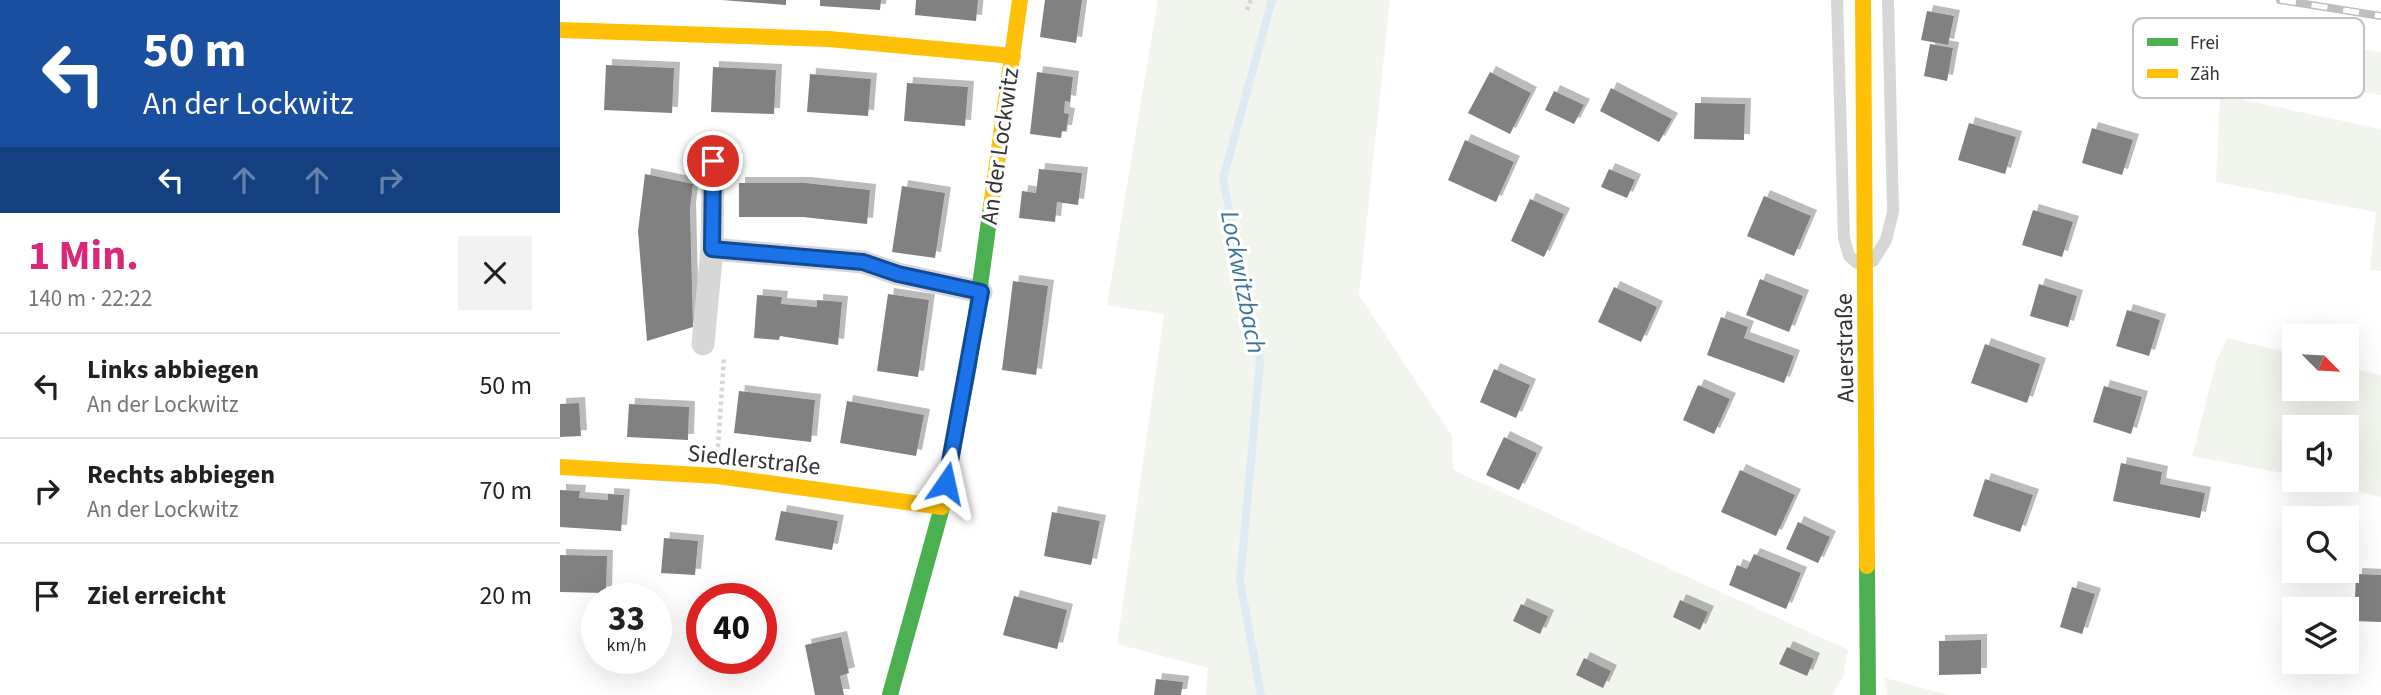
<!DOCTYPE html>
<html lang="de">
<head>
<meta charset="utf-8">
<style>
	body { margin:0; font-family:"Source Sans 3",sans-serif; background:#f2f2f2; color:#202124; height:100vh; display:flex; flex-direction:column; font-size:26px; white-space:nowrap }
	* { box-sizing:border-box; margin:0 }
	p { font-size:23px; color:#757577 }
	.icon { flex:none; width:38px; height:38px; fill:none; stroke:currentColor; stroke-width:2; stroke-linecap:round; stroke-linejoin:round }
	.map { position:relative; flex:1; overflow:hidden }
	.side { display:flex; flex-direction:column; background:#fff; width:560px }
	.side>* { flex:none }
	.guide { background:#1a4fa0; color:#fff; overflow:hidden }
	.needle { width:46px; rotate:114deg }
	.fabs { position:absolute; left:1722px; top:324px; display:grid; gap:14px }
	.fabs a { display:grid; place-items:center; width:77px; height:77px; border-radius:0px; background:#fff; box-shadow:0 7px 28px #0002; font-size:35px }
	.speed { position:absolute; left:21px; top:583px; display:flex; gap:14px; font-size:35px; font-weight:700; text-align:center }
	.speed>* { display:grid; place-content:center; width:91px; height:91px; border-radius:50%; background:#fff; box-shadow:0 7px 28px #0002; line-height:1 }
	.speed small { font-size:18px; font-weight:400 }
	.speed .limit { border:10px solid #d22; background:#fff; color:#111 }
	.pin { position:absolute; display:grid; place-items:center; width:60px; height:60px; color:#fff; margin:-30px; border:4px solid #fff; border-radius:50%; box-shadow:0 2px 7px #0007 }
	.me { position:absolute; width:77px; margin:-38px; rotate:11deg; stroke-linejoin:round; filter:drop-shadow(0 0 5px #0008) }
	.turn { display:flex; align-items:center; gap:24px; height:147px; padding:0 28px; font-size:32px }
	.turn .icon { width:91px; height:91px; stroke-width:2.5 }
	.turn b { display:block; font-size:49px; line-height:60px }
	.lanes { display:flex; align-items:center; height:66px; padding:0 28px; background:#0003; justify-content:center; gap:35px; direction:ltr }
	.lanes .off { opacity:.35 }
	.round { display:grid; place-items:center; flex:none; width:74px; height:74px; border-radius:0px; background:#f2f2f2 }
	.headline { display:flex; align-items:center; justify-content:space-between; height:119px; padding:0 28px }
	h1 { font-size:42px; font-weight:700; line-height:52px; color:#db2777 }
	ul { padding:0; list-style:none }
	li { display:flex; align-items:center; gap:21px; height:105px; padding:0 28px; border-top:2px solid #e0e0e0 }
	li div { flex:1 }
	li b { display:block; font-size:26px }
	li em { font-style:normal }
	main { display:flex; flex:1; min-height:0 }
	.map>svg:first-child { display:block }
</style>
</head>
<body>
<main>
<section class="side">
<div class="guide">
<div class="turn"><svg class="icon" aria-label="left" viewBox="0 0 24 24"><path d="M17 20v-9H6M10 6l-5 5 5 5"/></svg><div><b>50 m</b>An der Lockwitz</div></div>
<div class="lanes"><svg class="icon" aria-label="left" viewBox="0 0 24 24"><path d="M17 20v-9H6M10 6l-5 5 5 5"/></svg><svg class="icon off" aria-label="ahead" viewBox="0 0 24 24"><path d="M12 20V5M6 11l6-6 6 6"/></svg><svg class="icon off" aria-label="ahead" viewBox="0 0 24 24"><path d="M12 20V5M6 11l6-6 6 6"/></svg><svg class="icon off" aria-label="right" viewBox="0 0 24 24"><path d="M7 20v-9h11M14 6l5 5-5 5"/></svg></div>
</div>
<div class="headline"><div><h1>1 Min.</h1><p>140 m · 22:22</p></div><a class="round"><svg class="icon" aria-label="close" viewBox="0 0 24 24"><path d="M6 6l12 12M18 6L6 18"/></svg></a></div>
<ul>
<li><svg class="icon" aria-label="left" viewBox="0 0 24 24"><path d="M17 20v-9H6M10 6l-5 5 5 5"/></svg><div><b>Links abbiegen</b><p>An der Lockwitz</p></div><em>50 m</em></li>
<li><svg class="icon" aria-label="right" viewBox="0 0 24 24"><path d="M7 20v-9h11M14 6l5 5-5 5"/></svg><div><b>Rechts abbiegen</b><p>An der Lockwitz</p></div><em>70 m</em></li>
<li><svg class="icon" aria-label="arrive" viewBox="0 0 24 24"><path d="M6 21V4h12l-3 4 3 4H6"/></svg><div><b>Ziel erreicht</b></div><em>20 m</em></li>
</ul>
</section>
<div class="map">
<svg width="1821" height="695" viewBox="0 0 1821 695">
	<defs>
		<filter id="shadow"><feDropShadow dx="6" dy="-6" stdDeviation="0" flood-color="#0004"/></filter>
	</defs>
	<rect width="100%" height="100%" fill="#fff"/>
	<!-- green -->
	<path fill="#f1f5ed" d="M 598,0 L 830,0 L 799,295 L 892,436 L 893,470 L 1288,650 L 1283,677 L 1272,695 L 646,695 L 648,668 L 557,644 L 604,314 L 547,305 Z
		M 1742,38 L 1821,52 L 1821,95 L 1739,82 L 1730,61 Z
		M 1660,95 L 1821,129 L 1821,271 L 1810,270 L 1816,212 L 1656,182 Z
		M 1667,338 L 1734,354 L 1734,388 L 1787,388 L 1787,367 L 1821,375 L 1821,497 L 1752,480 L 1787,480 L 1787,427 L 1734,427 L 1734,475 L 1632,456 L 1656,363 Z
		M 1325,678 L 1389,695 L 1327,695 Z"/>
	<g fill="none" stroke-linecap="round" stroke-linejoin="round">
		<!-- stream -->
		<path stroke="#ddebf3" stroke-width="8" d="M 701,695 L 680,581 L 700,361 L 663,179 L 712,0"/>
	</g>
	<!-- building -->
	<path fill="#818181" filter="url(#shadow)" d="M 162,0 L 226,0 L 226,5 Z
		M 260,0 L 321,0 L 320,10 L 260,6 Z
		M 356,0 L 418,0 L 416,21 L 355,15 Z
		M 485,0 L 522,0 L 516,43 L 480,37 Z
		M 1367,11 L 1394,16 L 1388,45 L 1361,40 Z
		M 1370,44 L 1393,48 L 1387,81 L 1364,76 Z
		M 46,65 L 114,68 L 112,113 L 44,110 Z
		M 153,67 L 216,70 L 214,114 L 151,112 Z
		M 477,72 L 513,77 L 510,102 L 505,101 L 504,113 L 509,114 L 506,131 L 502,131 L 501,138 L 470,134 Z
		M 930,72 L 971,93 L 950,134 L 908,113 Z
		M 250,74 L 311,79 L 308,116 L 247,112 Z
		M 347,83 L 408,87 L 405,126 L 344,121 Z
		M 1051,88 L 1112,119 L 1099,142 L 1040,111 Z
		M 994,91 L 1024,105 L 1014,124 L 985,110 Z
		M 1135,103 L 1185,104 L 1184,140 L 1134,139 Z
		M 1409,123 L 1456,137 L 1445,174 L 1398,160 Z
		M 1532,128 L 1573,140 L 1562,175 L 1522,163 Z
		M 905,140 L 954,162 L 936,202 L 888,180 Z
		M 479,169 L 522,173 L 518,205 L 497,202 L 495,222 L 459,218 L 462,191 L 476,193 Z
		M 1049,169 L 1075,180 L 1067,198 L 1041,187 Z
		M 85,174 L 133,184 L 130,209 L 133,327 L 87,341 L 78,231 Z
		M 179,183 L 245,183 L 310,190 L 307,224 L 243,217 L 179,217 Z
		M 342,186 L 385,193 L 375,258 L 332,252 Z
		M 1204,196 L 1251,216 L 1234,256 L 1187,236 Z
		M 970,199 L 1004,214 L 984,257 L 951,241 Z
		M 1473,210 L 1513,222 L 1502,257 L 1462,245 Z
		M 1200,279 L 1243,296 L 1229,332 L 1186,315 Z
		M 453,281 L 488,286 L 476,375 L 442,370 Z
		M 1479,284 L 1517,296 L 1508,327 L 1470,316 Z
		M 1054,287 L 1097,307 L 1081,342 L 1038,322 Z
		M 328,294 L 369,300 L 358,377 L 317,371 Z
		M 197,295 L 222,297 L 221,304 L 257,307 L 257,300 L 282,302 L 278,345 L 220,336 L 219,340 L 194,338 Z
		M 1567,310 L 1600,320 L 1589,356 L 1556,346 Z
		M 1161,317 L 1188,327 L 1184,338 L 1234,356 L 1224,383 L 1147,355 Z
		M 1425,344 L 1480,364 L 1467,403 L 1411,383 Z
		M 934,369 L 970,385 L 956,418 L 920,402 Z
		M 1138,385 L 1170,399 L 1154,434 L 1123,420 Z
		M 1544,386 L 1582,397 L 1571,434 L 1533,422 Z
		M 179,391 L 255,400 L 251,442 L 174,433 Z
		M 287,401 L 364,415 L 356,456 L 280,443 Z
		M 19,403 L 21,436 L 0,437 L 0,404 Z
		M 69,404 L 129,407 L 128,440 L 67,437 Z
		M 944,437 L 977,453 L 959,490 L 926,475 Z
		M 1561,463 L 1602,472 L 1600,484 L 1645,493 L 1640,518 L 1553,501 Z
		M 1180,470 L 1235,495 L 1216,536 L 1161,512 Z
		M 1425,479 L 1473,495 L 1460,532 L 1413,516 Z
		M 0,490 L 20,491 L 19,498 L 48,500 L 48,494 L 64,495 L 61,531 L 0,527 Z
		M 221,511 L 278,521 L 272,550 L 215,540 Z
		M 492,512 L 540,521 L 531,565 L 484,556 Z
		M 1238,522 L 1270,537 L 1258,563 L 1226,549 Z
		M 104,538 L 138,541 L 135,575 L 101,573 Z
		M 1194,554 L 1241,573 L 1226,609 L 1169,585 L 1177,565 L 1187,569 Z
		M 0,555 L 47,556 L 46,593 L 0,592 Z
		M 1796,574 L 1821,575 L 1821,622 L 1794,621 Z
		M 1512,587 L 1535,594 L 1522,634 L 1500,627 Z
		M 454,596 L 507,610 L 497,649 L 443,635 Z
		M 1120,600 L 1148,612 L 1140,630 L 1113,617 Z
		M 961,604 L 988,616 L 980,634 L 953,621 Z
		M 281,637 L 289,673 L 280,676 L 284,695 L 255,695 L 245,645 Z
		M 1421,640 L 1421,674 L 1379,675 L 1379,641 Z
		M 1227,647 L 1254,659 L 1247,676 L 1219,664 Z
		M 1024,658 L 1051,671 L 1043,688 L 1016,675 Z
		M 596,679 L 623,682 L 621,695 L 594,695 Z"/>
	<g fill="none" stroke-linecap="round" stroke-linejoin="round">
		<!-- path -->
		<path stroke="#d6d6d6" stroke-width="4.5" stroke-dasharray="3.5 3.5" stroke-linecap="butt" d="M 687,10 L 691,0
			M 158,447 L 164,358"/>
		<!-- lane -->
		<path stroke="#d7d7d7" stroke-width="12" d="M 1277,0 L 1284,238 L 1289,256 L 1297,263
			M 1313,261 L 1326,240 L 1333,212 L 1328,0"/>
		<!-- street -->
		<path stroke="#d7d7d7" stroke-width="23" d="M 152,249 L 303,262 L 338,274 L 421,292
			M 143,344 L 152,249 L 153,161"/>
		<!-- fast -->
		<path stroke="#4caf50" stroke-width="16" d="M 1307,566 L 1308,695
			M 330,695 L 382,507 L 409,365 L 431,206"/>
		<!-- slow -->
		<path stroke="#ffc107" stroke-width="16" d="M 1303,0 L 1307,566
			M 0,30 L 269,39 L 453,56
			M 431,206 L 460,0
			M 0,467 L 157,476 L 382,507"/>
		<defs>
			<path id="rail" d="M 1720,0 L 1821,16"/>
		</defs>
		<!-- rail casing -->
		<use href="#rail" stroke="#bebebe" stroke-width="8"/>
		<!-- rail -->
		<use href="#rail" stroke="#fff" stroke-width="5" stroke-dasharray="16" stroke-linecap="butt"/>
	</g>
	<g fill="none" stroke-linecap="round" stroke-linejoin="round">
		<defs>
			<path id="route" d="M 153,161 L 152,249 L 303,262 L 338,274 L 421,292 L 386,483"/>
		</defs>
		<!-- route casing -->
		<use href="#route" stroke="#114b97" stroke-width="18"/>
		<!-- route -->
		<use href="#route" stroke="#1a73e8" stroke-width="12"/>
	</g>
	<g text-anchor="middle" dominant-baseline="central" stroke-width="7" stroke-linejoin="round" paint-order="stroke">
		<!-- street labels -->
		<g font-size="24" fill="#333" stroke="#fff">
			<text transform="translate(440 146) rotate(-82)">An der Lockwitz</text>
			<text transform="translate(1285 348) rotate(-91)">Auerstraße</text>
			<text transform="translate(194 460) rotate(6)">Siedlerstraße</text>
		</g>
		<!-- water labels -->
		<g font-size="26" font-style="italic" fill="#3f7597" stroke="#fff">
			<text transform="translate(683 282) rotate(79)">Lockwitzbach</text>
		</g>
	</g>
	<!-- legend -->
	<rect x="1573" y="18" width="231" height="80" rx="10" fill="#fff" stroke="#c2c2c2" stroke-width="2"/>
	<rect x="1587" y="38" width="31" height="8" fill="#4caf50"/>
	<rect x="1587" y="69" width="31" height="9" fill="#ffc107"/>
	<g font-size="19" fill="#333">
		<text x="1630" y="49">Frei</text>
		<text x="1630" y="80">Zäh</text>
	</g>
</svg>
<div class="fabs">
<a><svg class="needle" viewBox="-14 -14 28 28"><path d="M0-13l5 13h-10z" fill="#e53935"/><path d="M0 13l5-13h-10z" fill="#757577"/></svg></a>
<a><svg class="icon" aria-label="sound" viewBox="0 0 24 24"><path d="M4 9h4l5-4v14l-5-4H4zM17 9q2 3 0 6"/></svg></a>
<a><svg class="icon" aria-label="search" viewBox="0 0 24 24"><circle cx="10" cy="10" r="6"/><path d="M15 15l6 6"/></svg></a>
<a><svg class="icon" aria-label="layers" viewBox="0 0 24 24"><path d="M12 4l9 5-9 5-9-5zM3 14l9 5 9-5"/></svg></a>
</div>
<div class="speed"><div>33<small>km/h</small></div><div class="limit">40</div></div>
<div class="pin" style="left:153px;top:161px;background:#d93025"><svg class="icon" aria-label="arrive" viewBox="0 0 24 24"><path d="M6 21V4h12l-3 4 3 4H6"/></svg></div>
<svg class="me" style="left:386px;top:483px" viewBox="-20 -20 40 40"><path d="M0-17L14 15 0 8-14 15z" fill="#1a73e8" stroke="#fff" stroke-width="4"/></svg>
</div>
</main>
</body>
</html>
